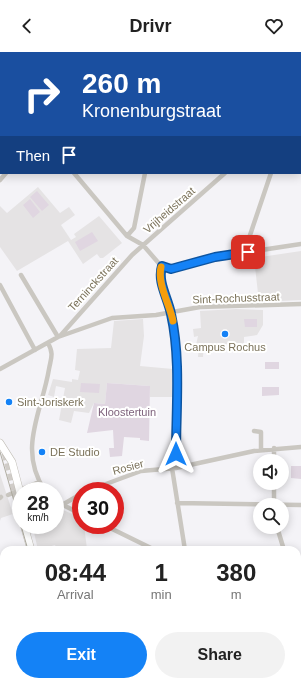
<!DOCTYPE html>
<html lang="en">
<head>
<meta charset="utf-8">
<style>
	body { margin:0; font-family:Arial,sans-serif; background:#f2f2f2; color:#222; height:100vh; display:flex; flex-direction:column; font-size:15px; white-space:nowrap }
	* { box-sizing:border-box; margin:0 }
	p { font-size:13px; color:#767676 }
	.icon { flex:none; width:22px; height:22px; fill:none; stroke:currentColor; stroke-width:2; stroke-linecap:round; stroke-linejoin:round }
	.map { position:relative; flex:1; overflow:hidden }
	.sheet { position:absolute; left:0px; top:494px; width:301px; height:140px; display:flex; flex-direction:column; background:#fff; border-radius:12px 12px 0 0; box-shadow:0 2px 10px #0003 }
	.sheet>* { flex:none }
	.banner { position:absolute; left:0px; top:0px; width:301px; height:122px; box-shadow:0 2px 10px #0003; background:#1a4fa0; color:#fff; overflow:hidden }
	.tools { position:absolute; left:253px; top:402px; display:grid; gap:8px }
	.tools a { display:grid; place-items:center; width:36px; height:36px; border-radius:50%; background:#fff; box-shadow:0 2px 10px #0003; font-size:20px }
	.speed { position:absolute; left:12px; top:430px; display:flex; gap:8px; font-size:20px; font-weight:700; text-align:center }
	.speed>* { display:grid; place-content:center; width:52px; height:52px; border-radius:50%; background:#fff; box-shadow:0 2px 10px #0003; line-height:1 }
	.speed small { font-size:10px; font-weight:400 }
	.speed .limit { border:6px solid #d22; background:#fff; color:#111 }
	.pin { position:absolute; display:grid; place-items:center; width:34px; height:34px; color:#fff; margin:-17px; border-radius:8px; box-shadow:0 2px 6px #0006 }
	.me { position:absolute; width:44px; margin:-22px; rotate:0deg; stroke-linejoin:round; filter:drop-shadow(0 0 3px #0008) }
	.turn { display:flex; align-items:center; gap:14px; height:84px; padding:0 16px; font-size:18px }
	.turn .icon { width:52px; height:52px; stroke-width:2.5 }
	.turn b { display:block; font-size:28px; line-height:34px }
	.then { display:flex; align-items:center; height:38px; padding:0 16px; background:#0003; gap:8px; font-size:15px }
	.eta { display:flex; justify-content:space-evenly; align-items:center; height:68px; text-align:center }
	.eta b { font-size:24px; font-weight:700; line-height:28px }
	.primary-button { display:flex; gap:8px; margin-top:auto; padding:8px 16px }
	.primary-button a { flex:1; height:46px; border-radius:24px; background:#1482f6; color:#fff; font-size:16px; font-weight:700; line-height:46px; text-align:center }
	.primary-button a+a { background:#f2f2f2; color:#222 }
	header { display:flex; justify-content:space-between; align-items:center; height:52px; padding:0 16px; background:#fff; font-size:18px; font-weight:700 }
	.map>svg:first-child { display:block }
</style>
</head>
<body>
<header><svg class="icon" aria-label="back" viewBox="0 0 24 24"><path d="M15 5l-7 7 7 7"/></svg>Drivr<svg class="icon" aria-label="heart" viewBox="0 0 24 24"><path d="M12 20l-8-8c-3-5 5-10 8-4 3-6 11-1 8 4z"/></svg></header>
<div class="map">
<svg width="301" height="634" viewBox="0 0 301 634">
	<rect width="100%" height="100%" fill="#f4f3f7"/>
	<!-- built -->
	<path fill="#e5e3e4" d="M 38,135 L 60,161 L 69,155 L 75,163 L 61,173 L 71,188 L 76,185 L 74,182 L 99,164 L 122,191 L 103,206 L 100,206 L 97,202 L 83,212 L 68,189 L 17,219 L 0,195 L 0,154 L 7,161 Z
		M 301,199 L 301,248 L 259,250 L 254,206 Z
		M 236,257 L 263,258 L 263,273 L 257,283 L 244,285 L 244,291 L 204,293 L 203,305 L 198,305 L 199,293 L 196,293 L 198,284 L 194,285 L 193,277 L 201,276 L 200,259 Z
		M 143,267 L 144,284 L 140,314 L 173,317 L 173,345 L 150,345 L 150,334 L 107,331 L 105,352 L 94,351 L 89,361 L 74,359 L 71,371 L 59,368 L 65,336 L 56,334 L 54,345 L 48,343 L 53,327 L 72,330 L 72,327 L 78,328 L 80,319 L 75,318 L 77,297 L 111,296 L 114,269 Z
		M 0,422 L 13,462 L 1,466 L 0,469 Z
		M 61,457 L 81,466 L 81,473 L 84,473 L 87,497 L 57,498 L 55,493 L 38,498 L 33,476 L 37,473 L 55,473 L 55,461 Z
		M 186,630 L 204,630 L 206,634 L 187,634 Z"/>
	<!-- green -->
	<path fill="#e0d6e1" d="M 37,139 L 49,153 L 42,159 L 30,145 Z
		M 30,147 L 40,160 L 33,166 L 23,153 Z
		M 92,180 L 98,189 L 80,199 L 75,190 Z
		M 244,267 L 257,267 L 257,275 L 245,275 Z
		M 265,310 L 279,310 L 279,317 L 265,317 Z
		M 81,331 L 100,332 L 99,341 L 80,340 Z
		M 107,331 L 150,334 L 149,389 L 140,388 L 140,386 L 124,385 L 122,404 L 110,405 L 109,396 L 114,396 L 113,378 L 87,381 L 94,351 L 105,352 Z
		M 262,335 L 279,335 L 279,343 L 262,344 Z
		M 291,414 L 301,414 L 301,427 L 291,426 Z"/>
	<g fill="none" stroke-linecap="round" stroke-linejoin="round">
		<!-- street-tunnel -->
		<path stroke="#d0ccc8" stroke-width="4.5" stroke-dasharray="4.5 2" stroke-linecap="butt" d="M 127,634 L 130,631"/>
		<!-- secondary-tunnel -->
		<path stroke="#d0ccc8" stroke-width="7" stroke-dasharray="7 3.5" stroke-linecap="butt" d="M 5,401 L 21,461"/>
		<defs>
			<path id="secondary" d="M 261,0 L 262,1
				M 27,1 L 28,0
				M 48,1 L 49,0
				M 0,32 L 1,33
				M 300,48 L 301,49
				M 0,51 L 1,50
				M 300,74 L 301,73
				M 300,80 L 301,83
				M 0,391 L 12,410 L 21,444
				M 24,473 L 31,498
				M 88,634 L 90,630"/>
		</defs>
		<!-- secondary casing -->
		<use href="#secondary" stroke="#c0bdb5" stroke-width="8"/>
		<!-- street -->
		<path stroke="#cac7c1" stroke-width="4.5" d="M 22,0 L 22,1
			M 59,1 L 60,0
			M 170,1 L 171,0
			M 188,1 L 190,0
			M 300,37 L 301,34
			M 74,121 L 127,184 L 143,193 L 162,215
			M 0,128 L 6,121
			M 127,184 L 134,176 L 145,121
			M 248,200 L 247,192 L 271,121
			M 162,215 C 157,230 168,246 171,262 C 182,310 176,367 176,416
			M 162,215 L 171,217 L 215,205 L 301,192
			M 21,223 L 58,285
			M 0,233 L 35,298
			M 60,284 L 132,203 L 225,121
			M 0,317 L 58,285 L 112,266 L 156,263 L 200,255 L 301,252
			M 254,379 L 261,380 L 261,398
			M 274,409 L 274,396
			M 172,416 L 185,498
			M 45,439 C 17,397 42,360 49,317 C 51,306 54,302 48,291
			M 87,439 L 141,419 L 176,416 L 254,399 L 301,395
			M 8,443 L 39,430
			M 0,446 L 1,445
			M 55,449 L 81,462
			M 177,451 L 301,453
			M 274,453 L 274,431
			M 55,457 L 81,442
			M 104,473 L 155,498
			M 277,475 L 284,498
			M 29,477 L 34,473
			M 271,498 L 283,496
			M 297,521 L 301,519
			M 297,559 L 301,557
			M 297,577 L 301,577
			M 0,578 L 4,576
			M 297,615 L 301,612
			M 297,624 L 301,627
			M 95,630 L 100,634
			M 212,630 L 214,634
			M 130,631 L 130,630
			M 150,633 L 154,634
			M 163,634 L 174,630"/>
		<!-- secondary -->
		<use href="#secondary" stroke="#fff" stroke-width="7"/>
		<!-- tram -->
		<path stroke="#afaca1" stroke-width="1" d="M 263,0 L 263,1
			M 35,1 L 36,0
			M 0,38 L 1,37
			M 300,48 L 301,49
			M 300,76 L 301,75
			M 300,86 L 301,87
			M 0,400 L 28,498
			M 83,634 L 84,630"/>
	</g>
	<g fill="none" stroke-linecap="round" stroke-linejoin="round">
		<defs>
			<path id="route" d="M 176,402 C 176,357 181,307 171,262 C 168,246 157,230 162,214 L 171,217 L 215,205 L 248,200"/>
		</defs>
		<!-- route casing -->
		<use href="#route" stroke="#0d54a0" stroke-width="10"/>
		<!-- route -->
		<use href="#route" stroke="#1482f6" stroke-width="7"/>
		<!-- slow -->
		<path stroke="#f59e0b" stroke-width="7" d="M 161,215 C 157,232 170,253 173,269"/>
	</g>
	<!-- markers -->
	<g fill="#1482f6" stroke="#fff" stroke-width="1.5">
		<circle cx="225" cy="282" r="4"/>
		<circle cx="9" cy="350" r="4"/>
		<circle cx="42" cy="400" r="4"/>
	</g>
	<g text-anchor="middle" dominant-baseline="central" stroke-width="4" stroke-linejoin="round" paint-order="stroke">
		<!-- street labels -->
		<g font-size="11" fill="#7b725a" stroke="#fff">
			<text transform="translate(169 158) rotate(-41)">Vrijheidstraat</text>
			<text transform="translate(93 232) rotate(-48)">Terninckstraat</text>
			<text transform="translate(236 246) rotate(-2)">Sint-Rochusstraat</text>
			<text transform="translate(128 415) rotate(-15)">Rosier</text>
		</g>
		<!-- poi labels -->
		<g font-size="11" fill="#7b725a" stroke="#fff" text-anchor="start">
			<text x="225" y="295" text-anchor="middle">Campus Rochus</text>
			<text x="17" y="350">Sint-Joriskerk</text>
			<text x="50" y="400">DE Studio</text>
		</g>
		<!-- park labels -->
		<g font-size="11" fill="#7e627c" stroke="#fff">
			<text x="127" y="360">Kloostertuin</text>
		</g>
	</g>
</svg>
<div class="tools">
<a><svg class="icon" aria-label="sound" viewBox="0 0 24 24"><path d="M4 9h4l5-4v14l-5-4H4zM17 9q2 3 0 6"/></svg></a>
<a><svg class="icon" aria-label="search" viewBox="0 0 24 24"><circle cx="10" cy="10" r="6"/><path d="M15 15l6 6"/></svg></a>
</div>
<div class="speed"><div>28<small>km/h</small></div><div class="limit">30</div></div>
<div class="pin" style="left:248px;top:200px;background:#d93025"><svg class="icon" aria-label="arrive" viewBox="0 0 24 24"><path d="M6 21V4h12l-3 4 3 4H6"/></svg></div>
<svg class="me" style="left:176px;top:402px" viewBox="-20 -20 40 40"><path d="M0-17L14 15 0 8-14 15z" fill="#1482f6" stroke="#fff" stroke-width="4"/></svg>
<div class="banner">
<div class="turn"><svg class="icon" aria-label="right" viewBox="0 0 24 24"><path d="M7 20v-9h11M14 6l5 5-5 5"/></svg><div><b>260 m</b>Kronenburgstraat</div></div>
<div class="then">Then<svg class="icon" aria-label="arrive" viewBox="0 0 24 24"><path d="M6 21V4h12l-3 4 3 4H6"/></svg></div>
</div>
<section class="sheet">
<div class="eta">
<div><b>08:44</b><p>Arrival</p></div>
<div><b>1</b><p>min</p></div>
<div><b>380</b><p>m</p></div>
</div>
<div class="primary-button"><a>Exit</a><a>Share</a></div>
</section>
</div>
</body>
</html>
